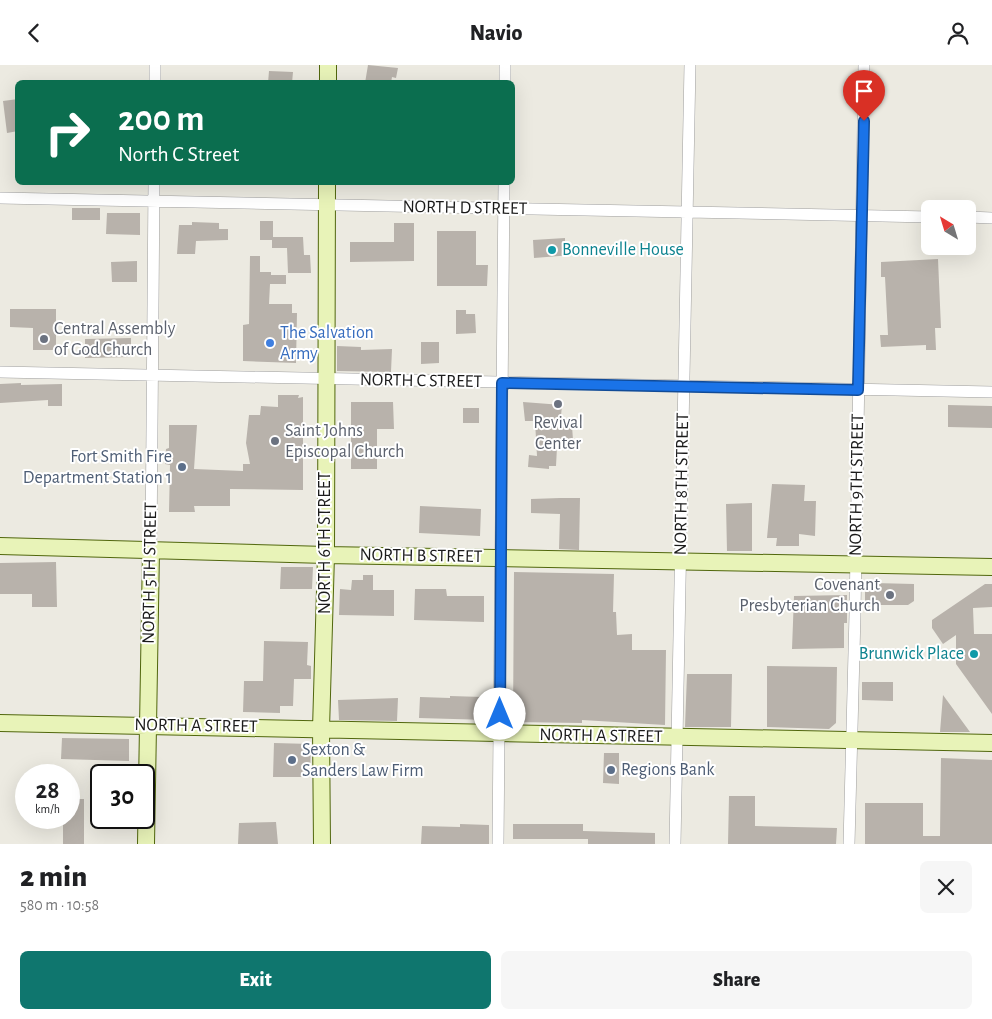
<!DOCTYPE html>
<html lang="en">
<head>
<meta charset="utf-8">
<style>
	body { margin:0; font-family:"Alegreya Sans",sans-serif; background:#f6f6f6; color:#202124; height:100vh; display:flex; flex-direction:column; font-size:19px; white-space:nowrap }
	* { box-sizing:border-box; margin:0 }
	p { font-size:16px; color:#757577 }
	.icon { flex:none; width:28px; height:28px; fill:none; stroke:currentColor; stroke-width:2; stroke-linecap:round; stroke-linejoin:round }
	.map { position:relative; height:779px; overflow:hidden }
	.side { display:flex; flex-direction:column; background:#fff; flex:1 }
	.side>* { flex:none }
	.top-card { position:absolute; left:15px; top:15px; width:500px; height:105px; border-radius:8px; box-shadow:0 5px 20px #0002; background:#0b6e4f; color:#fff; overflow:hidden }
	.needle { width:32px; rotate:322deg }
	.buttons { position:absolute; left:921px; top:135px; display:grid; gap:10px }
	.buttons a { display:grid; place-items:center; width:55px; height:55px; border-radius:8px; background:#fff; box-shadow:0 5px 20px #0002; font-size:25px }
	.speed { position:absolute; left:15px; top:699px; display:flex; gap:10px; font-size:25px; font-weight:700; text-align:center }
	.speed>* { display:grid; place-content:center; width:65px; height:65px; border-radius:50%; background:#fff; box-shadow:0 5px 20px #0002; line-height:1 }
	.speed small { font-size:12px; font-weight:400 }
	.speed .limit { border:2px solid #111; border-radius:8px; background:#fff; color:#111 }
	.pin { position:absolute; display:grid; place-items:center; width:42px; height:42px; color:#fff; margin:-51px -21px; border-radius:50% 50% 50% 0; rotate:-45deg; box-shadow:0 0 5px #0007 }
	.pin .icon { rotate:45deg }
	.me { position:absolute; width:55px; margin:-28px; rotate:0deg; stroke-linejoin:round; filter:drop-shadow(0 0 4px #0008) }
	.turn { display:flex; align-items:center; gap:18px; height:105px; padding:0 20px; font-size:22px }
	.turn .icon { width:65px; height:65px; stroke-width:2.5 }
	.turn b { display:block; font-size:35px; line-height:42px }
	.round { display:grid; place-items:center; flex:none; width:52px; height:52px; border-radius:8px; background:#f6f6f6 }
	.overview { display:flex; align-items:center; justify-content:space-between; height:85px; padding:0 20px }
	h1 { font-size:30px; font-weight:800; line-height:38px }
	.action { display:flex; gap:10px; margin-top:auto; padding:10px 20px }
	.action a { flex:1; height:58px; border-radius:8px; background:#0f766e; color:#fff; font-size:20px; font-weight:800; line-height:58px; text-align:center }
	.action a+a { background:#f6f6f6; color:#202124 }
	header { display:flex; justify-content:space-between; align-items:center; height:65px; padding:0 20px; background:#fff; font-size:22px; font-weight:800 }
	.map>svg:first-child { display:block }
</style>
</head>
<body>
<header><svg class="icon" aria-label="back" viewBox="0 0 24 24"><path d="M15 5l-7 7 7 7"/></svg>Navio<svg class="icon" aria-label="person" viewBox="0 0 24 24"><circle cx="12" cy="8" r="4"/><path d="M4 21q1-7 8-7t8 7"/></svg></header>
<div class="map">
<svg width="992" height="779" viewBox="0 0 992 779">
	<rect width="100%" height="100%" fill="#eceae1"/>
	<!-- building -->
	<path fill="#b8b2ab" d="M 368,0 L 398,3 L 396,13 L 392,12 L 391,18 L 365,18 Z
		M 269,6 L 293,7 L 292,18 L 268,18 Z
		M 18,34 L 18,66 L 7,68 L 3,36 Z
		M 72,143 L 100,143 L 100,155 L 72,155 Z
		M 107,148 L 140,148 L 140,170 L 106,169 Z
		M 260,156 L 273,156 L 273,172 L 303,172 L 304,190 L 310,190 L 311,208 L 288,208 L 287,183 L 272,183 L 272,175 L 260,175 Z
		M 192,157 L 219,158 L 219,164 L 228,164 L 228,175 L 196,176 L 195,189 L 177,189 L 179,160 L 192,160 Z
		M 394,158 L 414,158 L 414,196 L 350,197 L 350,177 L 394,177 Z
		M 437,166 L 476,166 L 476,200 L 488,200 L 487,221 L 437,221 Z
		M 565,173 L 565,180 L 571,180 L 572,190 L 534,193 L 533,175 Z
		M 250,191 L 260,191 L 260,207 L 271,207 L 271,210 L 286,210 L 286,219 L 270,219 L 269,239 L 292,239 L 292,248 L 297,248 L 296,298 L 243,296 L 243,260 L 249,259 Z
		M 938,194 L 941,263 L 935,263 L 936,285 L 926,285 L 926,280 L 881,282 L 880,270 L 888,270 L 885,212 L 881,212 L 881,197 Z
		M 137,196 L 137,217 L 112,217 L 111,197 Z
		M 10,244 L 56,244 L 56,285 L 33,285 L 33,263 L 10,262 Z
		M 456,245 L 466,245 L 466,249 L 475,249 L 476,268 L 456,269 Z
		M 131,273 L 131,292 L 85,293 L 85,274 Z
		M 421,277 L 439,277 L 439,298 L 421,299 Z
		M 337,281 L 361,282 L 361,285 L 392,284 L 391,307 L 337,306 Z
		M 21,318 L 21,320 L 62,319 L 62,341 L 48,341 L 48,335 L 0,338 L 0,319 Z
		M 278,330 L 299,330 L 298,333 L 303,332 L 303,425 L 230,424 L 230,441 L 194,441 L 195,447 L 169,447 L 170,400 L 165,399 L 166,384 L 169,383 L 169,360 L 197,360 L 194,404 L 243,406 L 243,399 L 250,399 L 246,378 L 249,350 L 260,350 L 261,341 L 278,342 Z
		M 351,337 L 393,337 L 394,364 L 377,364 L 377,404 L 351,404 L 351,390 L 347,390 L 347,377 L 351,377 Z
		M 523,337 L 562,340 L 560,362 L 572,361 L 573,375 L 564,375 L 564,382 L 557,382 L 556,401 L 549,401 L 549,404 L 528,402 L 529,390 L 537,391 L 535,356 L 525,356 Z
		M 948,340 L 992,341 L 992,363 L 948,362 Z
		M 463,343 L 479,343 L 479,358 L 463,358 Z
		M 772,419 L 805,420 L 804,436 L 816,436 L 815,471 L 799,469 L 799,481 L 776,481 L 777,473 L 767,473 Z
		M 560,433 L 580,433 L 579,485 L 559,484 L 560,449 L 531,448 L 531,434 Z
		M 752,438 L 752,486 L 727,486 L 726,439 Z
		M 420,441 L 481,444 L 480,471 L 419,468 Z
		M 56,497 L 57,542 L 32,542 L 32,529 L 0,529 L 0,498 Z
		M 281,502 L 313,502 L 312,524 L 280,524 Z
		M 514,507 L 614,509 L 613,547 L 616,547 L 617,570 L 632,569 L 632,585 L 666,585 L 665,660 L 582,655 L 582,658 L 513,657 Z
		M 363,510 L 373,510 L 373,525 L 394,525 L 394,551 L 339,550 L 340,524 L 351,525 L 352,515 L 363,515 Z
		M 874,518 L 914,519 L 914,536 L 908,540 L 865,540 L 865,524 Z
		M 985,519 L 992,519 L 992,542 L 973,543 L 974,569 L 992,569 L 992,649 L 956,599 L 956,570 L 943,579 L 932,563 L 932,555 Z
		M 415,524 L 446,524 L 447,531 L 484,531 L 484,557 L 414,555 Z
		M 847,530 L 847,558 L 844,558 L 844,583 L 792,584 L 794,531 Z
		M 264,576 L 308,577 L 307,600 L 311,601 L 311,614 L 294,614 L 293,641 L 280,641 L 280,648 L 243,647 L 244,616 L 263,616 Z
		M 767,601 L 837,602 L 836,658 L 829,664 L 767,662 Z
		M 687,609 L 732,609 L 731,662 L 685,662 Z
		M 862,617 L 893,617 L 893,636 L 862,635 Z
		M 943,630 L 970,667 L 940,667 Z
		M 450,631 L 483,632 L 483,636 L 488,636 L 488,655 L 419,653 L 420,632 L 450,633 Z
		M 398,633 L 397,656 L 339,655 L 338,635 Z
		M 62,673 L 129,674 L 129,696 L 61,694 Z
		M 274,678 L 311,679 L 310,712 L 273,712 Z
		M 604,688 L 619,688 L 619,719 L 603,718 Z
		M 941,693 L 992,695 L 992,779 L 865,779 L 865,738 L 923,738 L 923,771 L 940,771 Z
		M 729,731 L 755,731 L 755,761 L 837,763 L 836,779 L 728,779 Z
		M 69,734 L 84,734 L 84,779 L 63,779 L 63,752 L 69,752 Z
		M 276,757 L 278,779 L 238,779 L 239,758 Z
		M 460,759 L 489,760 L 489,779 L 421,779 L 422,761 L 460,762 Z
		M 513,759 L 583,759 L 583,766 L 655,768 L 655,779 L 588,779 L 588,774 L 513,774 Z"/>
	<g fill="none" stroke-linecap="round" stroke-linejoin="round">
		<defs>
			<path id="street" d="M 155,18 L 155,0
				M 505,18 L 505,0
				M 0,133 L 930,152
				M 968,152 L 992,153
				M 0,307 L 992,327
				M 151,485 L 154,118
				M 498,779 L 504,118
				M 675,779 L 690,0
				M 849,779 L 855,549 L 864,0"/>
			<path id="secondary" d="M 328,18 L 328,0
				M 0,481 L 326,490 L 992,502
				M 0,658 L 992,678
				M 146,779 L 151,485
				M 322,779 L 321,664 L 326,490 L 327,118"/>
		</defs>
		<!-- street casing -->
		<use href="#street" stroke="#9f9f9f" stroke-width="12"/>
		<!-- secondary casing -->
		<use href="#secondary" stroke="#51670d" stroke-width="18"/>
		<!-- street -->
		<use href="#street" stroke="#fff" stroke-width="11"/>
		<!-- secondary -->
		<use href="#secondary" stroke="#e8f3b8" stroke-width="16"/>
	</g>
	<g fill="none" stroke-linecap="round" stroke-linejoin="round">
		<defs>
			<path id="route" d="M 500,649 L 502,318 L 858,325 L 864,56"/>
		</defs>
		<!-- route casing -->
		<use href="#route" stroke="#114b97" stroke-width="12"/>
		<!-- route -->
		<use href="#route" stroke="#1a73e8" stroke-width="9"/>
	</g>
	<!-- markers -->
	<g fill="#0f9aa8" stroke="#fff" stroke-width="2">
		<circle cx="552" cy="185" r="5"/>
		<circle cx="974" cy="589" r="5"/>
	</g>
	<g fill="#6b7280" stroke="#fff" stroke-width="2">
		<circle cx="44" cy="274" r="5"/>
		<circle cx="558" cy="339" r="5"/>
		<circle cx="275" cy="376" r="5"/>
		<circle cx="890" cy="530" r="5"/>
	</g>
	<circle fill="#3f7fe0" stroke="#fff" stroke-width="2" cx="270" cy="278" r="5"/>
	<g fill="#5c6f8a" stroke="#fff" stroke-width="2">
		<circle cx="182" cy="402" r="5"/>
		<circle cx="292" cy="695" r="5"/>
		<circle cx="611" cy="705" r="5"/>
	</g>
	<g text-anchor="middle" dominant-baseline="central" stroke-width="4" stroke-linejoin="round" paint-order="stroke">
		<!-- street labels -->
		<g font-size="18" fill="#1b1b1b" stroke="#fff">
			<text transform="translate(465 143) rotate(1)">NORTH D STREET</text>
			<text transform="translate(421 316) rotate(1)">NORTH C STREET</text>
			<text transform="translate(682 419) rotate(-89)">NORTH 8TH STREET</text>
			<text transform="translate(857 420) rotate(-89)">NORTH 9TH STREET</text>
			<text transform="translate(325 478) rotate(-90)">NORTH 6TH STREET</text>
			<text transform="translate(421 491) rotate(1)">NORTH B STREET</text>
			<text transform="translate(150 508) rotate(-89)">NORTH 5TH STREET</text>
			<text transform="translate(196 661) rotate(1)">NORTH A STREET</text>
			<text transform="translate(601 671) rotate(1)">NORTH A STREET</text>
		</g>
		<!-- culture labels -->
		<g font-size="18" fill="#0d838f" stroke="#fff" text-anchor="start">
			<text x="562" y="185">Bonneville House</text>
			<text x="964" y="589" text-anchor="end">Brunwick Place</text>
		</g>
		<!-- worship labels -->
		<g font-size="18" fill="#5b616d" stroke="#fff" text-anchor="start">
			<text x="54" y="264">Central Assembly<tspan x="54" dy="21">of God Church</tspan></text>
			<text x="558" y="358" text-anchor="middle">Revival<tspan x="558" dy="21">Center</tspan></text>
			<text x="285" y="366">Saint Johns<tspan x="285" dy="21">Episcopal Church</tspan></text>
			<text x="880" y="520" text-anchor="end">Covenant<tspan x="880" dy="21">Presbyterian Church</tspan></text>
		</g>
		<!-- shop labels -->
		<g font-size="18" fill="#366cbe" stroke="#fff" text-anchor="start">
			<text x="280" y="268">The Salvation<tspan x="280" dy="21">Army</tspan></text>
		</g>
		<!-- service labels -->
		<g font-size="18" fill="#4e5e75" stroke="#fff" text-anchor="start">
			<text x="172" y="392" text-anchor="end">Fort Smith Fire<tspan x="172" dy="21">Department Station 1</tspan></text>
			<text x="302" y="685">Sexton &amp;<tspan x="302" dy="21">Sanders Law Firm</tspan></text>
			<text x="621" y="705">Regions Bank</text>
		</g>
	</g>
</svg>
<div class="buttons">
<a><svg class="needle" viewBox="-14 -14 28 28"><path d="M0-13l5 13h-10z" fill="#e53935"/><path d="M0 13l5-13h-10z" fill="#757577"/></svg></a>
</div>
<div class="speed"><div>28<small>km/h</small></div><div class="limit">30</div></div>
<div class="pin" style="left:864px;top:56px;background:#d93025"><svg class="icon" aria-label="arrive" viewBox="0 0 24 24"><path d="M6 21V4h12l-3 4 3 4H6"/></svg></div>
<svg class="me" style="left:500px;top:649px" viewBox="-20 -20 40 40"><circle r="19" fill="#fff"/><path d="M0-13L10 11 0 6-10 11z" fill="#1a73e8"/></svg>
<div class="top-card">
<div class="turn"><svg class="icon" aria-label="right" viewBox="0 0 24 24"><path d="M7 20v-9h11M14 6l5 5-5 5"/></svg><div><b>200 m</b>North C Street</div></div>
</div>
</div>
<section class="side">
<div class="overview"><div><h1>2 min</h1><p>580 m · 10:58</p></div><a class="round"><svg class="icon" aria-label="close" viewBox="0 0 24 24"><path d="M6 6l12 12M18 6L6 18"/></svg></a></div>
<div class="action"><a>Exit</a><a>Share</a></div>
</section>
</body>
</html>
